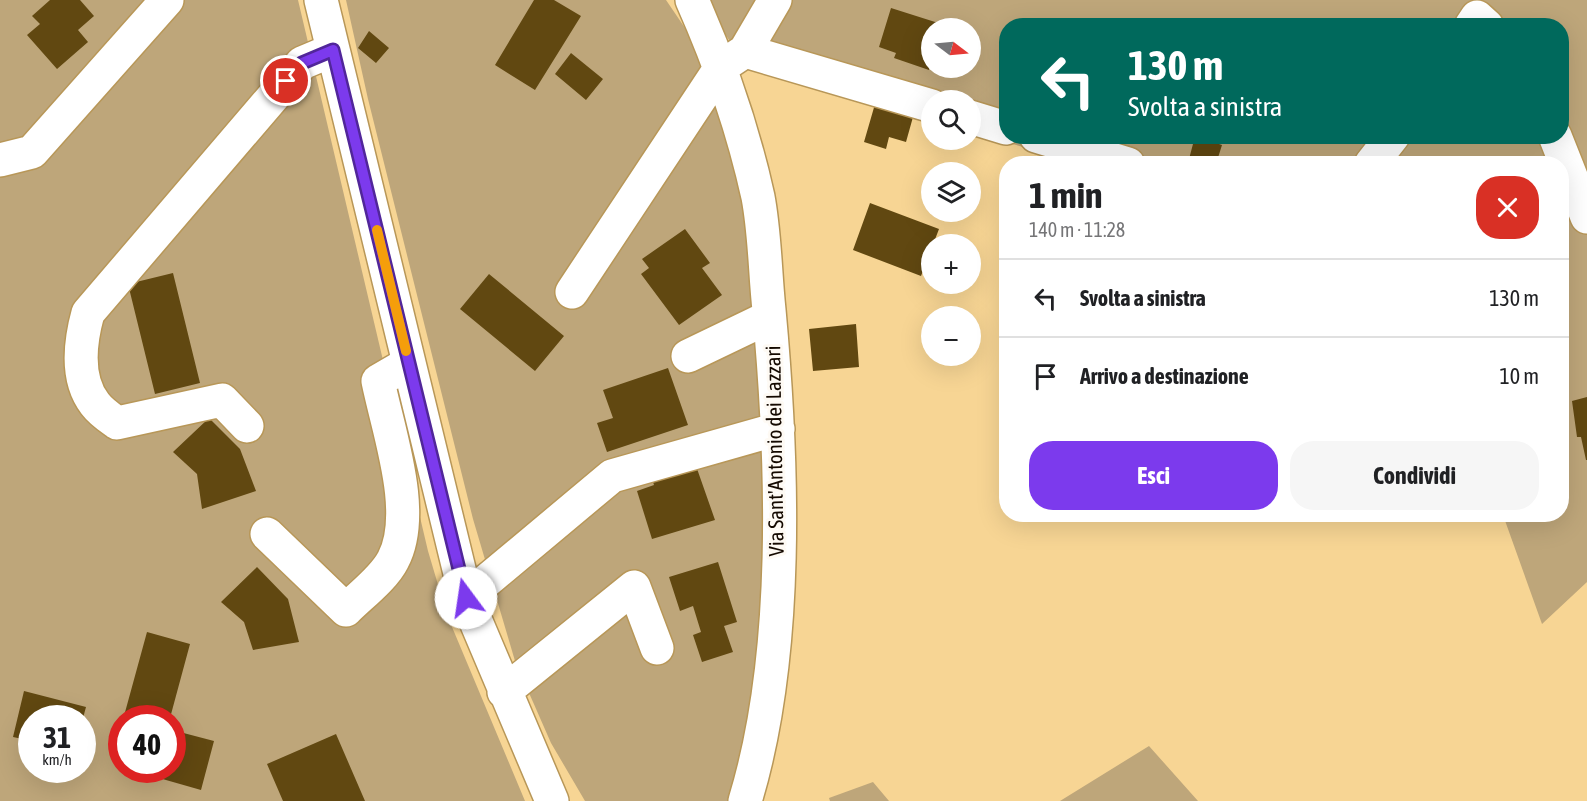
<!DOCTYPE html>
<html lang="it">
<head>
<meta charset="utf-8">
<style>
	body { margin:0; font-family:"Asap Condensed",sans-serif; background:#f6f6f6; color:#202124; height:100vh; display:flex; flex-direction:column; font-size:22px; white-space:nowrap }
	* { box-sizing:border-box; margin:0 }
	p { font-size:20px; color:#757577 }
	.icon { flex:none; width:33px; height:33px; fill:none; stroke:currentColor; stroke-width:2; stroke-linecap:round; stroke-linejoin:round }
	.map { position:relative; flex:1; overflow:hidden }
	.side { position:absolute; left:999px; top:156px; width:570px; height:366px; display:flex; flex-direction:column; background:#fff; border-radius:24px; box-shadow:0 6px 24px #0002 }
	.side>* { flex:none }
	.hud { position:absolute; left:999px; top:18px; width:570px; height:126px; border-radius:24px; box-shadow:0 6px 24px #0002; background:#00695c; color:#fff; overflow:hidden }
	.needle { width:39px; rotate:106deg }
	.buttons { position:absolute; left:921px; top:18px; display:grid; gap:12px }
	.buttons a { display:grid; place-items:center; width:60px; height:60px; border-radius:50%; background:#fff; box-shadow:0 6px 24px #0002; font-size:30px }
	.speed { position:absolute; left:18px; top:705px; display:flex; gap:12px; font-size:30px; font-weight:700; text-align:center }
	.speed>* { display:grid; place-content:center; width:78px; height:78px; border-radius:50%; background:#fff; box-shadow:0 6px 24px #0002; line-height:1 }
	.speed small { font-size:15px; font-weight:400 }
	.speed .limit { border:9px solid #d22; background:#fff; color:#111 }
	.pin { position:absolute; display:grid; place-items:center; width:51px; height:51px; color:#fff; margin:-26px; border:3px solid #fff; border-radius:50%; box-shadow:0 2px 6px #0007 }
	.me { position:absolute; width:66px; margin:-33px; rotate:346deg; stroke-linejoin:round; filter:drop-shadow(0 0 4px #0008) }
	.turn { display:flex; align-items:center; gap:21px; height:126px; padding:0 30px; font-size:27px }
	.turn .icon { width:78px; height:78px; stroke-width:2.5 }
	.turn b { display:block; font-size:42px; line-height:51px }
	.round { display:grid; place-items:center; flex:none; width:63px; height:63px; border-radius:24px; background:#f6f6f6 }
	.overview { display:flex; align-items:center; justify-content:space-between; height:102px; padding:0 30px }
	h1 { font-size:36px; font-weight:700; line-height:45px }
	.action { display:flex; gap:12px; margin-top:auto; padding:12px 30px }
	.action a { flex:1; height:69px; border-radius:24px; background:#7c3aed; color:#fff; font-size:24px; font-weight:700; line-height:69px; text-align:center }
	.action a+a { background:#f6f6f6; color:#202124 }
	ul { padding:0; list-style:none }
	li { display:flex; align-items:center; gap:18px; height:78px; padding:0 30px; border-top:2px solid #e0e0e0 }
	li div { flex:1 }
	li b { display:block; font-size:22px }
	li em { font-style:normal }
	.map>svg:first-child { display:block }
</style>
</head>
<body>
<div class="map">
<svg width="1587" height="801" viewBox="0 0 1587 801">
	<rect width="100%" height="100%" fill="#f7d594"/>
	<!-- green -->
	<path fill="#bea67a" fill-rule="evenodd" d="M 0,0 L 298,0 L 428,551 L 447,615 L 525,801 L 0,801 ZM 32,718 L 82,718 L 82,770 L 32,770 ZM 122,718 L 172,718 L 172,770 L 122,770 Z
		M 346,0 L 666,0 L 702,53 L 743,194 L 768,470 L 756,691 L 734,801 L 585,801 L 551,743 L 515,661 L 473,519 L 368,99 Z
		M 703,0 L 766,0 L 745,37 L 729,40 Z
		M 786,0 L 1587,0 L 1587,582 L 1542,624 L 1503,515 L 1562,514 L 1562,164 L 1078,163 L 971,132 L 970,100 L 932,100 L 761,45 ZM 1006,26 L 1562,26 L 1562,136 L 1006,136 ZM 932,28 L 970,28 L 970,68 L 932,68 Z
		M 1149,746 L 1198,801 L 1060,801 Z
		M 873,782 L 889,801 L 830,801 L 829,798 Z"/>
	<!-- building -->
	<path fill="#614811" d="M 50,0 L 80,0 L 94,16 L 78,30 L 88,42 L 57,69 L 27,35 L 40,24 L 32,16 Z
		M 534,0 L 554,0 L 581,16 L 535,90 L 495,65 Z
		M 891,8 L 954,28 L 932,28 L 929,70 L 894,58 L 896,53 L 879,47 Z
		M 369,31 L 389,48 L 376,63 L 358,48 Z
		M 571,53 L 603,79 L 586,100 L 555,74 Z
		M 875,104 L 913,117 L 906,142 L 889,137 L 886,149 L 864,142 Z
		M 1171,136 L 1218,136 L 1216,143 L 1222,145 L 1216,164 L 1189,159 L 1193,144 Z
		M 870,203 L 939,229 L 921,276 L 853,250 Z
		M 685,229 L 710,263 L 702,268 L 722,295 L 679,325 L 641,274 L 649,268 L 642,259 Z
		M 173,273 L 200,383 L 155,394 L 128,284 Z
		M 489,274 L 564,336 L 535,371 L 460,309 Z
		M 856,324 L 859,367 L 813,371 L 809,329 Z
		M 668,368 L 688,425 L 607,452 L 597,423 L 613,418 L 603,390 Z
		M 1587,397 L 1587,460 L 1586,460 L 1581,437 L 1577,437 L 1572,401 Z
		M 209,418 L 240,449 L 256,491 L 202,509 L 197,474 L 173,452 Z
		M 695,463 L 715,520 L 652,539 L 637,491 L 654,485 L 651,476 Z
		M 718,562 L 737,622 L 724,626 L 733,652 L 702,662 L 693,635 L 701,632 L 693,606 L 680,611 L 669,577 Z
		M 257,567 L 288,599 L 299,642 L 253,650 L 244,622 L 221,602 Z
		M 147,632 L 190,644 L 170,718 L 124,716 Z
		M 24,691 L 86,707 L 83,718 L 32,718 L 32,741 L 13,737 Z
		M 172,730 L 214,741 L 201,790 L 131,770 L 172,770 Z
		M 336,734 L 365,801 L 283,801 L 267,764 Z"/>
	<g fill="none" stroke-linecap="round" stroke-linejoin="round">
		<defs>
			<path id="minor" d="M 321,0 L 466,598 L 552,801
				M 692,0 C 720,63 743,129 758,197 C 765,234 765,273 769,310 C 783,462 790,654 745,801
				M 1471,26 L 1477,17 L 1487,26
				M 745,51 L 932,106
				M 970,117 L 1006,128
				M 1036,136 L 1128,164
				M 1555,136 L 1587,217
				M 0,160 L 32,152 L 167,0
				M 1371,164 L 1393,136
				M 572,292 L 721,67 L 745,51 L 775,0
				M 688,356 L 769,317
				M 247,426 L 222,400 L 117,423 C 110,418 101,412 95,404 C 75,378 80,342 88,313 L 302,63 L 333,50
				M 267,534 L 346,610 C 361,595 384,578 393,560 C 418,513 388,431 378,381 L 409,363
				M 466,598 L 612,476 L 778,429
				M 504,692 L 634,587 L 657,648"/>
		</defs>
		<!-- minor casing -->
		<use href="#minor" stroke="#b89758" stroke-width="36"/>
		<!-- minor -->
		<use href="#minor" stroke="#fff" stroke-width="33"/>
	</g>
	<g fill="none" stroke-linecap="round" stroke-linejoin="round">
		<defs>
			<path id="route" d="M 286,81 L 302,63 L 333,50 L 466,598"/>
		</defs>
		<!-- route casing -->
		<use href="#route" stroke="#51269a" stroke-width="15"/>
		<!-- route -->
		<use href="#route" stroke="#7c3aed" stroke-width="10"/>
		<!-- slow -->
		<path stroke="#f59e0b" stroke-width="10" d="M 377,230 L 406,351"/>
	</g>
	<g text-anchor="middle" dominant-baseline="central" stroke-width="6" stroke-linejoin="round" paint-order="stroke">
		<!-- street labels -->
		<g font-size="21" fill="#140900" stroke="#fefaf4">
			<text transform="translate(774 451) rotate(-91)">Via Sant'Antonio dei Lazzari</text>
		</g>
	</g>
</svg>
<div class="buttons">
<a><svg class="needle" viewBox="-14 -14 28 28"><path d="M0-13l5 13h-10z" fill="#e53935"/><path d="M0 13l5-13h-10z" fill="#757577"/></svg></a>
<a><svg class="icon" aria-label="search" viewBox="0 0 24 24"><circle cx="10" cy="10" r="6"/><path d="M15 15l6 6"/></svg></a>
<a><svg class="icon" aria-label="layers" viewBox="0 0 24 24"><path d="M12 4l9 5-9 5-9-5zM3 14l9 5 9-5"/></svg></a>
<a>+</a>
<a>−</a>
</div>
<div class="speed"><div>31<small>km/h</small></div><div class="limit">40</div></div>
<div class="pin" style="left:286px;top:81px;background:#d93025"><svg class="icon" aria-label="arrive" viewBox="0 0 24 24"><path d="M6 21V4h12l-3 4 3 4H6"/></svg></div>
<svg class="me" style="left:466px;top:598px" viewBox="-20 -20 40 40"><circle r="19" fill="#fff"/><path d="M0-13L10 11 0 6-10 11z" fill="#7c3aed"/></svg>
<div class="hud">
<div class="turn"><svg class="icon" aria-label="left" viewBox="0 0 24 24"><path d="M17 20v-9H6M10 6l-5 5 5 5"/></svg><div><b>130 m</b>Svolta a sinistra</div></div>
</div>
<section class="side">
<div class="overview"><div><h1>1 min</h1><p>140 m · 11:28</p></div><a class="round" style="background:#d93025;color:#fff"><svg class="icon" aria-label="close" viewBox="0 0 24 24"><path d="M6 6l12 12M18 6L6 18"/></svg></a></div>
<ul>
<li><svg class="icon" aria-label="left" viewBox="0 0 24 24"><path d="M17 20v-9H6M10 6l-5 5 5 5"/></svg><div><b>Svolta a sinistra</b></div><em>130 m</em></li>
<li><svg class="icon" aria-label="arrive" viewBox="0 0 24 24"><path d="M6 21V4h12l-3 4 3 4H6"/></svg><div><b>Arrivo a destinazione</b></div><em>10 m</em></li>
</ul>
<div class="action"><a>Esci</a><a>Condividi</a></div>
</section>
</div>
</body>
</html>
